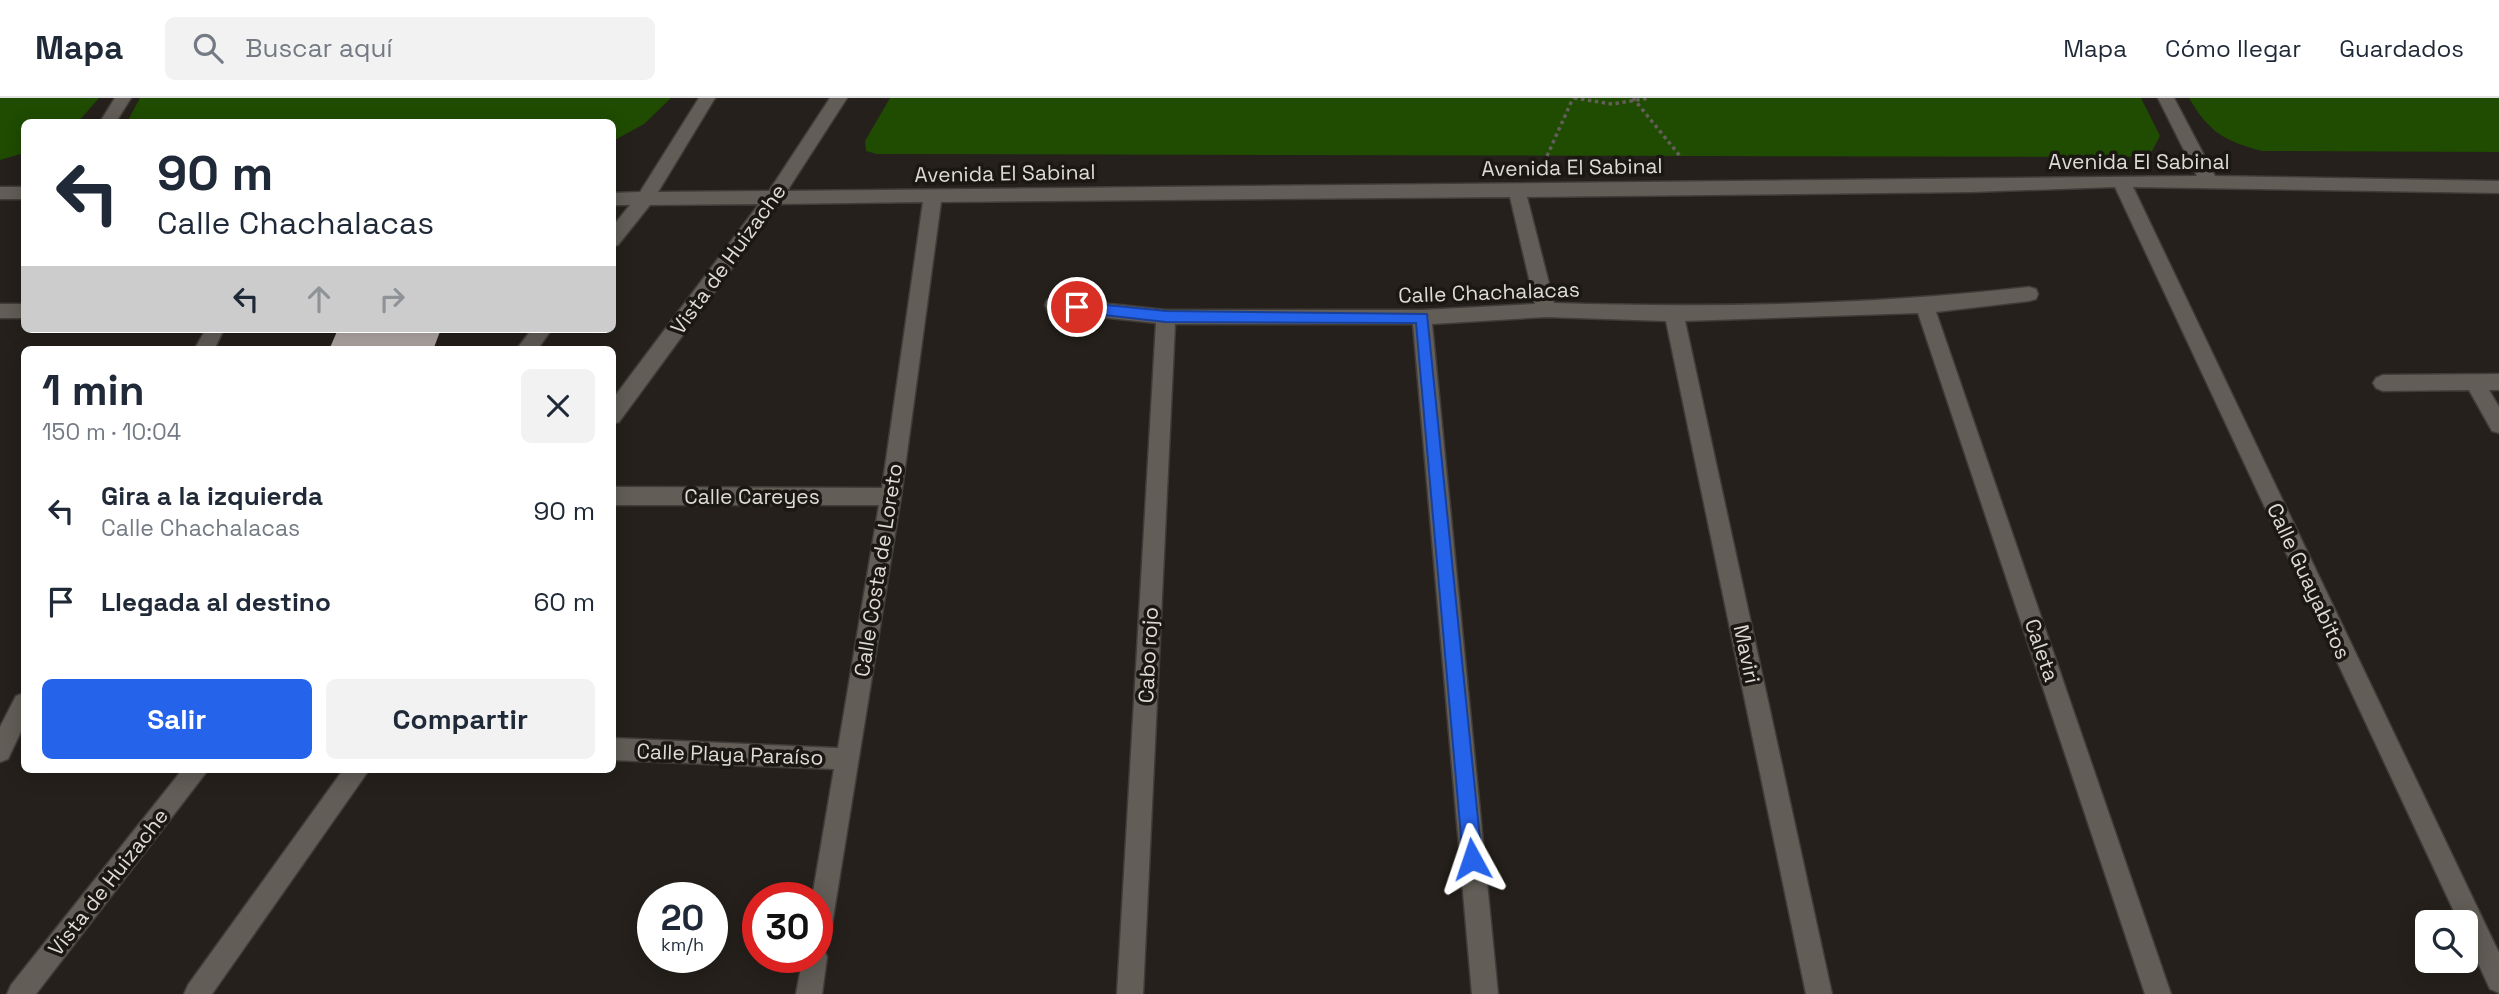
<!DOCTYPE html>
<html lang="es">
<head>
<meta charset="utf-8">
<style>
	body { margin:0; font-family:"Space Grotesk",sans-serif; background:#f2f2f3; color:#1f2937; height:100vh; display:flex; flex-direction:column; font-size:26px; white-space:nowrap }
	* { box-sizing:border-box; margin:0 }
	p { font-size:23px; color:#747a83 }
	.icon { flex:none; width:38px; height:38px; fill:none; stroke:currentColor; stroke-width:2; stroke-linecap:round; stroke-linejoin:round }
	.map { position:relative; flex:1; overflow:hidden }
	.side { position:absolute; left:21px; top:248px; width:595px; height:427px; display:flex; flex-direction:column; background:#fff; border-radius:10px; box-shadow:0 4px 18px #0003 }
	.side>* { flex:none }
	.top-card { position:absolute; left:21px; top:21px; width:595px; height:214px; border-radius:10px; box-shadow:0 4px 18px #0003; background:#fff; color:#1f2937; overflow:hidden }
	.buttons { position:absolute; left:2415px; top:812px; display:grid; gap:14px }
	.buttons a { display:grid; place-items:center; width:63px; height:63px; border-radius:10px; background:#fff; box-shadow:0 4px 18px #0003; font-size:35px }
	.speed { position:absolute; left:637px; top:784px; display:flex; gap:14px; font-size:35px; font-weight:700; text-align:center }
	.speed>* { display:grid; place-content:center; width:91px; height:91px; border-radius:50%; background:#fff; box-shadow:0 4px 18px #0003; line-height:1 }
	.speed small { font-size:18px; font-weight:400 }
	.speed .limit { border:10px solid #d22; background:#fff; color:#111 }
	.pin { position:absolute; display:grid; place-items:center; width:60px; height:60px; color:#fff; margin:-30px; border:4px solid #fff; border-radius:50%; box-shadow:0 2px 7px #0007 }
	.me { position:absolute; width:77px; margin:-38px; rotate:355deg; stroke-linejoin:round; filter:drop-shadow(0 0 5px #0008) }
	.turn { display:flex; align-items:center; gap:24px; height:147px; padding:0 21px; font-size:32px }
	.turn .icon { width:91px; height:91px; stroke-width:2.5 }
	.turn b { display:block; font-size:49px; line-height:60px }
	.lanes { display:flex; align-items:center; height:66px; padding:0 21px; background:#0003; justify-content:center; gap:35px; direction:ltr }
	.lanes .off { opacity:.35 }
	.round { display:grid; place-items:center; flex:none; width:74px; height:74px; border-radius:10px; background:#f2f2f3 }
	.headline { display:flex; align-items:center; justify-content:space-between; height:119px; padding:0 21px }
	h1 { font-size:42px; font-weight:600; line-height:52px }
	.primary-button { display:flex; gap:14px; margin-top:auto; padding:14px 21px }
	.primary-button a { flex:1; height:80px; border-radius:10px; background:#2563eb; color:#fff; font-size:28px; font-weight:600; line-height:80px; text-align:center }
	.primary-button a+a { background:#f2f2f3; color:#1f2937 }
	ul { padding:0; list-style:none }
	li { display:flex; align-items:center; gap:21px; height:91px; padding:0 21px }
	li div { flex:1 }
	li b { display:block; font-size:26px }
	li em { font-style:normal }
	header { display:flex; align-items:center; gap:42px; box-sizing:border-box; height:98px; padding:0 35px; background:#fff; border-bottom:2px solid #e0e1e3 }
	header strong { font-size:33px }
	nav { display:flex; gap:38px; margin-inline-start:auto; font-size:24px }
	.search { width:490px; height:63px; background:#f2f2f3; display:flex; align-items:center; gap:18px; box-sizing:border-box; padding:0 24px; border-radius:10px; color:#747a83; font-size:26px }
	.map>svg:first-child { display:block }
</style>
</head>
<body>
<header>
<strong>Mapa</strong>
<div class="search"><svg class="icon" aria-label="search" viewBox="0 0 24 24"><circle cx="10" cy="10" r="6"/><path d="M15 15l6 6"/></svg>Buscar aquí</div>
<nav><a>Mapa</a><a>Cómo llegar</a><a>Guardados</a></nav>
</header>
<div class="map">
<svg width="2499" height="896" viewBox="0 0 2499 896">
	<rect width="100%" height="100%" fill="#25201b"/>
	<!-- green -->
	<path fill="#1f4c00" d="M 0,0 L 99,0 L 78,24 L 24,24 L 24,55 L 0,62 Z
		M 140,0 L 671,0 L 644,26 L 613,43 L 612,24 L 127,24 Z
		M 890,0 L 2141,0 L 2160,38 L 2151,55 L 2127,59 L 877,56 L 866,53 L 865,43 Z
		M 2189,0 L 2499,0 L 2499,54 L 2262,53 C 2224,43 2209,34 2189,0 Z"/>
	<!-- building -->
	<path fill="#b3aaa7" d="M 338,231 L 441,231 L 433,252 L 329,252 Z"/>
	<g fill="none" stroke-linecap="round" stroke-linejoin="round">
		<defs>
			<path id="minor" d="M 115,0 L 131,0 L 116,24 L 100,24 Z
				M 699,0 L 715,0 L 658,94 L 769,93 L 830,0 L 847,0 L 787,93 L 2197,78 L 2158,0 L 2174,0 L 2215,78 L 2499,83 L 2499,95 L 2133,89 L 2499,855 L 2499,895 L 2490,891 L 2466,839 L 2466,824 L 2459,824 L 2115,89 L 1971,94 L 1527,99 L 1554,205 C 1712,210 1871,207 2029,189 L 2036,191 L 2038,196 L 2036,201 L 2029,203 L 1936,214 L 2171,896 L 2145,896 L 1918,215 L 1685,223 L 1832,896 L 1806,896 L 1666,223 L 1546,219 L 1432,226 L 1498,896 L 1472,896 L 1413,226 L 1175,226 L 1143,896 L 1117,896 L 1156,225 L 1054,214 L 1047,212 L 1045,207 L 1047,202 L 1054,200 L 1166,212 L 1422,212 L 1535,206 L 1510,99 L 941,104 L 901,399 L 829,845 L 825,854 L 827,859 L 822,896 L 796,896 L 803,859 L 817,859 L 817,800 L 812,800 L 834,671 L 612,662 L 612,640 L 838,650 L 879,407 L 612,407 L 612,389 L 882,390 L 923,104 L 779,106 L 619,324 L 612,326 L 612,302 L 759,106 L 650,107 L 618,147 L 612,148 L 612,129 L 630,107 L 612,107 L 612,95 L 640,94 Z
				M 0,89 L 24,89 L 24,101 L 0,101 Z
				M 0,206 L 24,206 L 24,220 L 0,220 Z
				M 206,231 L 224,231 L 214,252 L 194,252 Z
				M 532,231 L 552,231 L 537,252 L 516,252 Z
				M 2499,276 L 2499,292 L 2489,292 L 2499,309 L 2499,335 L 2492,333 L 2469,292 L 2383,293 L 2376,290 L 2373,285 L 2376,280 L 2383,277 Z
				M 24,595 L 24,627 L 8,661 L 0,664 L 0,629 L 16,598 Z
				M 182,672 L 208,672 L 36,896 L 7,896 L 11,887 Z
				M 343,672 L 369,672 L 212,896 L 184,896 L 188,887 Z"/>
		</defs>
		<!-- minor casing -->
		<use href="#minor" stroke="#403c38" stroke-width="3"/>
		<!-- path -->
		<path stroke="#635e5a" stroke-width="3.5" stroke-dasharray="3.5 3.5" stroke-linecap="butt" d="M 1574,0 L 1612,6 L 1650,0
			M 1633,0 L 1680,58
			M 1547,58 L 1573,0"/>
		<!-- minor -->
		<use href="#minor" fill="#625d57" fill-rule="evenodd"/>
	</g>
	<!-- route -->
	<path fill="#2563eb" stroke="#184099" stroke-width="2" d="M 1077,204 L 1166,213 L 1427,216 L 1482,761 L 1479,767 L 1472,770 L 1466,767 L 1463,761 L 1416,225 L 1166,224 L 1077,214 L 1070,209 Z"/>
	<g text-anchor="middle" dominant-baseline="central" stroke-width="7" stroke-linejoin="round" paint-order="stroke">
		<!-- street labels -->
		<g font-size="21" fill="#dedad7" stroke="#1b1712">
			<text x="2139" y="63">Avenida El Sabinal</text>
			<text transform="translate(1572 69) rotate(-1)">Avenida El Sabinal</text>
			<text transform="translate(1005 75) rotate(-1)">Avenida El Sabinal</text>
			<text transform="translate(728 161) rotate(-54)">Vista de Huizache</text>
			<text transform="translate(1489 194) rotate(-2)">Calle Chachalacas</text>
			<text x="752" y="398">Calle Careyes</text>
			<text transform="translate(878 472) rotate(-81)">Calle Costa de Loreto</text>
			<text transform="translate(2309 483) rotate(65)">Calle Guayabitos</text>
			<text transform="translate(2042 552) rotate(71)">Caleta</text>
			<text transform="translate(1747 556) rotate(78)">Maviri</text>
			<text transform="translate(1148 557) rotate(-87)">Cabo rojo</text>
			<text transform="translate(730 656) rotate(2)">Calle Playa Paraíso</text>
			<text transform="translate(108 784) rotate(-52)">Vista de Huizache</text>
		</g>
	</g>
</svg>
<div class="buttons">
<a><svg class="icon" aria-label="search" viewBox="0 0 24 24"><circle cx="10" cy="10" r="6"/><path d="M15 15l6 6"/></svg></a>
</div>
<div class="speed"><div>20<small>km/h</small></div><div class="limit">30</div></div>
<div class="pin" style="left:1077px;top:209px;background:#d93025"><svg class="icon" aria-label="arrive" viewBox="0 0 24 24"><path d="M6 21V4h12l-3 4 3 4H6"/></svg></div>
<svg class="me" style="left:1472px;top:761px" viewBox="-20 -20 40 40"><path d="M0-17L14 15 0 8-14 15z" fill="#2563eb" stroke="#fff" stroke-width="4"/></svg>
<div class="top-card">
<div class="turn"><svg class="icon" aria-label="left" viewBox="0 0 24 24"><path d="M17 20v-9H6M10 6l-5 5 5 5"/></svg><div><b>90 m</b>Calle Chachalacas</div></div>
<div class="lanes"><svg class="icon" aria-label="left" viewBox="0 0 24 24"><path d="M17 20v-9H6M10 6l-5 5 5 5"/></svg><svg class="icon off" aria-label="ahead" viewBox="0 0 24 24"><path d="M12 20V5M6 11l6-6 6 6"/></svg><svg class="icon off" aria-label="right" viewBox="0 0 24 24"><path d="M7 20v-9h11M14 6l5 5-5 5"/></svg></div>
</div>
<section class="side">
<div class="headline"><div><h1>1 min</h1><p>150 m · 10:04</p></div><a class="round"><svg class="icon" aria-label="close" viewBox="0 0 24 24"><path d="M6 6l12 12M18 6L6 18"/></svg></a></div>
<ul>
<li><svg class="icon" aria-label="left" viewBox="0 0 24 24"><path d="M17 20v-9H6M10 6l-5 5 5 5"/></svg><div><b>Gira a la izquierda</b><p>Calle Chachalacas</p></div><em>90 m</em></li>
<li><svg class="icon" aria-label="arrive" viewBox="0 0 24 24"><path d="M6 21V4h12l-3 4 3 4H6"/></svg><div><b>Llegada al destino</b></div><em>60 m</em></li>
</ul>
<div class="primary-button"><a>Salir</a><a>Compartir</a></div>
</section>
</div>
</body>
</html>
